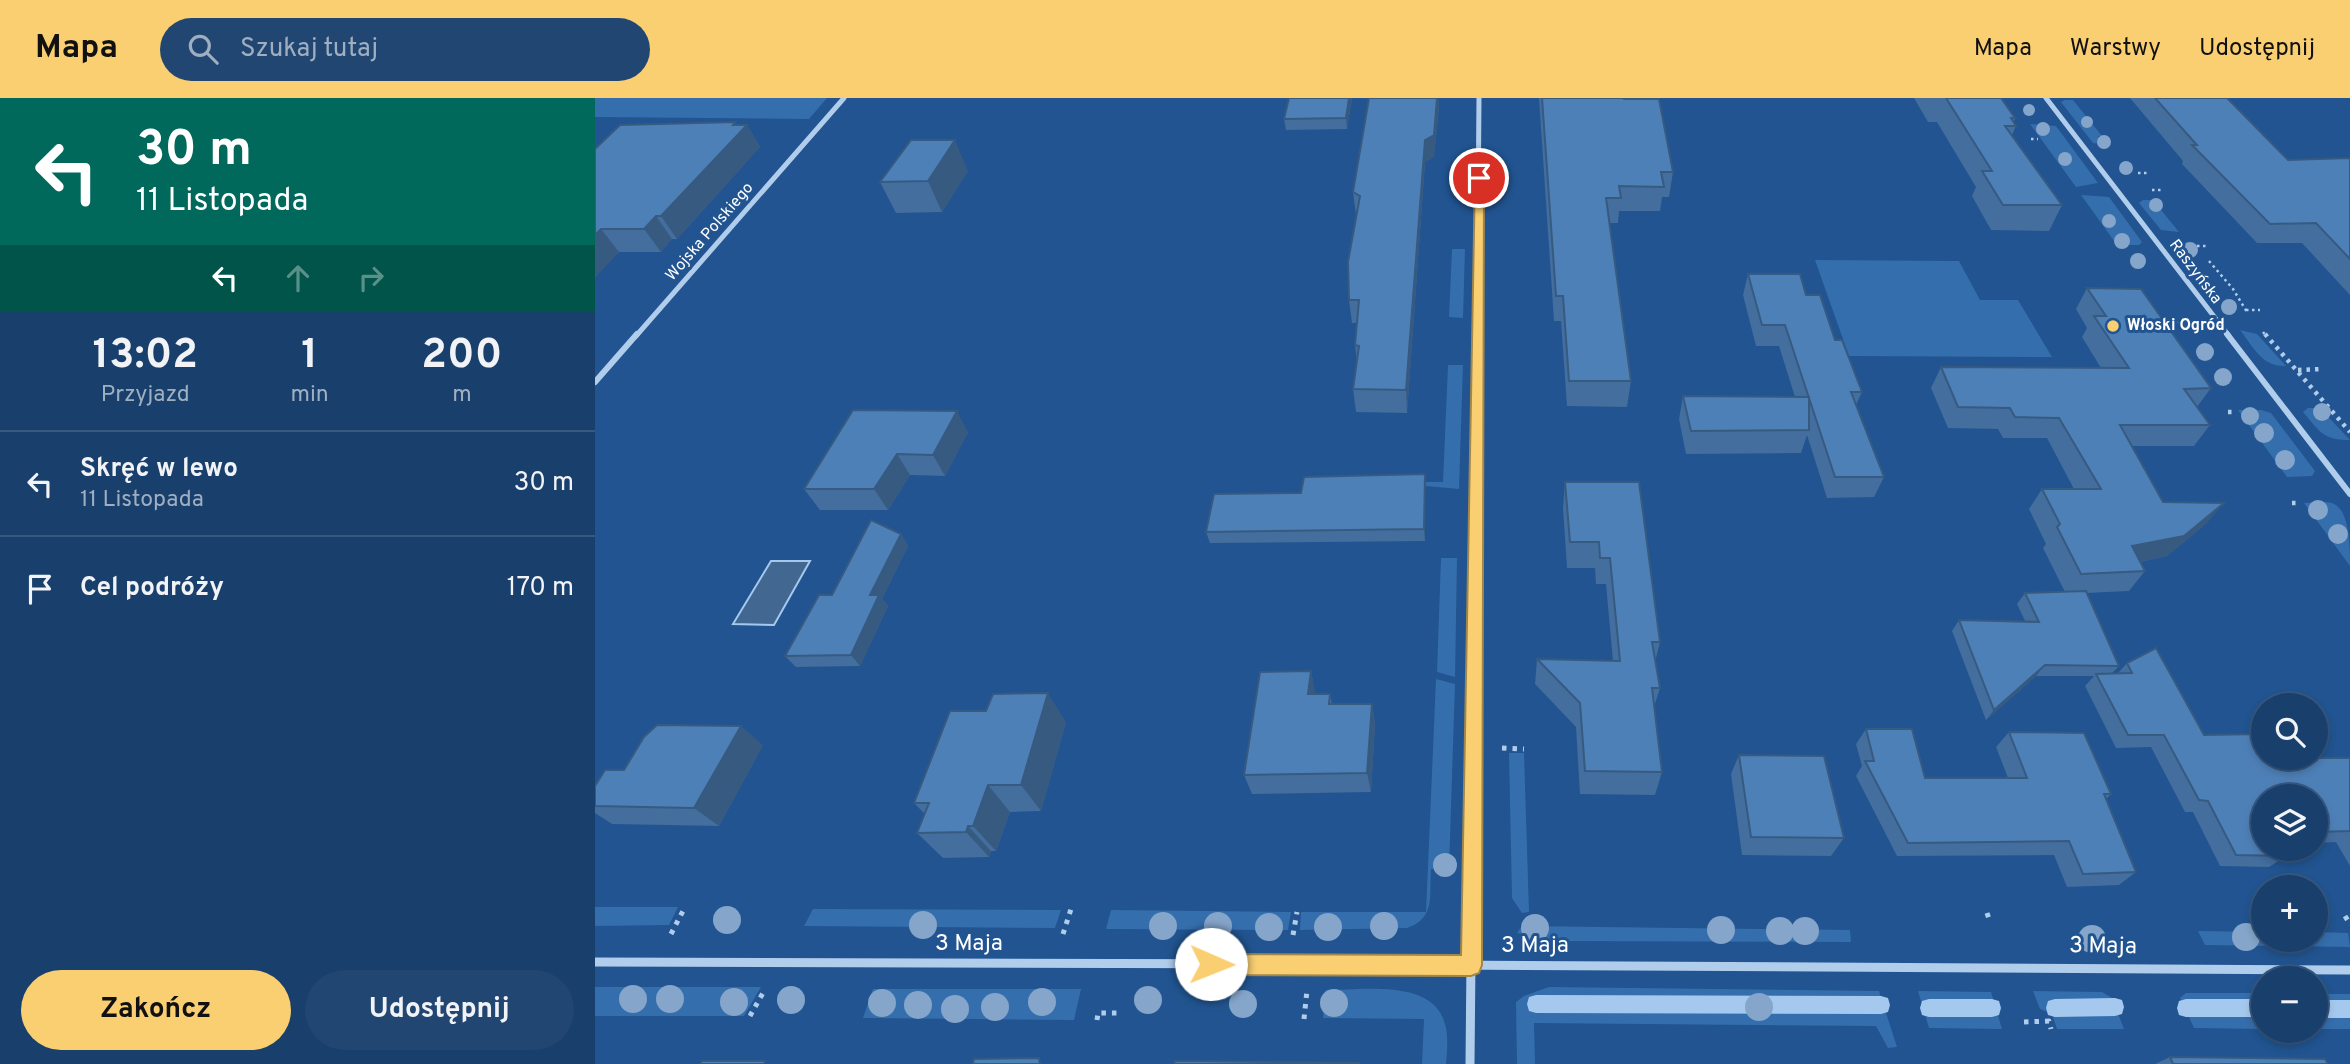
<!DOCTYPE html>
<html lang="pl">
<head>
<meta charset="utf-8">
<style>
	body { margin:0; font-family:Overpass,sans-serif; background:#224672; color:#f1f3f6; height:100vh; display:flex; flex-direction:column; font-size:26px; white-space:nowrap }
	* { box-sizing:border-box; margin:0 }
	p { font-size:23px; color:#9fafc2 }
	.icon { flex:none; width:38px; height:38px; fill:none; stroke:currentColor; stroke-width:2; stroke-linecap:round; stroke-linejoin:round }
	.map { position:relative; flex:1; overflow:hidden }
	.side { display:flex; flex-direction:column; background:#193f6c; width:595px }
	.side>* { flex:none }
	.hud { background:#00695c; color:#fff; overflow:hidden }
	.buttons { position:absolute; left:1656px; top:595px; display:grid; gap:14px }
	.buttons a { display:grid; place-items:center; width:77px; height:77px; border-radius:50%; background:#193f6c; box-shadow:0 4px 10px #0003,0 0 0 2px #37587f; font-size:35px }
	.pin { position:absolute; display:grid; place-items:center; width:60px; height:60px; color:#fff; margin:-30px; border:4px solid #fff; border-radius:50%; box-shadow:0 2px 7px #0007 }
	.me { position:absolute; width:77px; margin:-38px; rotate:91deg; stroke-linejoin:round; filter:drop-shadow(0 0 5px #0008) }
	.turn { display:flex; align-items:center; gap:24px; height:147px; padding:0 21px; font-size:32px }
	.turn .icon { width:91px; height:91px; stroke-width:2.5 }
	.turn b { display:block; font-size:49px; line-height:60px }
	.lanes { display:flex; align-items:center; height:66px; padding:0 21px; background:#0003; justify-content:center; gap:35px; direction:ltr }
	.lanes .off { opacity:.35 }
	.eta { display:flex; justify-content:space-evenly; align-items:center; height:119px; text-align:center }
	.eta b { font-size:42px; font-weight:700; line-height:49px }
	.button { display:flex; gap:14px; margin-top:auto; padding:14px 21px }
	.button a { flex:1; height:80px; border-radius:42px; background:#f9cf72; color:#111; font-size:28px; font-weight:700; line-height:80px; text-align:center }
	.button a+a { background:#224672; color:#f1f3f6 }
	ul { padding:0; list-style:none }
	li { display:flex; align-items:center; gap:21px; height:105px; padding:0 21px; border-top:2px solid #37587f }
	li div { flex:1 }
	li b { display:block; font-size:26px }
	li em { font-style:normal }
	header { display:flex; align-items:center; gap:42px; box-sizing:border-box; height:98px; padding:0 35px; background:#f9cf72; color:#111 }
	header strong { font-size:33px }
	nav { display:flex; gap:38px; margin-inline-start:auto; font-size:24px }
	.search { width:490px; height:63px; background:#224672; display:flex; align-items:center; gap:18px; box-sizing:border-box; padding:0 24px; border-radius:38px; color:#9fafc2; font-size:26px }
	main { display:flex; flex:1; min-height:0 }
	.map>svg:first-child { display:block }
</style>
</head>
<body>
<header>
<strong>Mapa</strong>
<div class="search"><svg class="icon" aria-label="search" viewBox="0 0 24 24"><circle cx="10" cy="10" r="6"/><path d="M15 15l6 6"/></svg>Szukaj tutaj</div>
<nav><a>Mapa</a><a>Warstwy</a><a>Udostępnij</a></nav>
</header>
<main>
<section class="side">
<div class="hud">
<div class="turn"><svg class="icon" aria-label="left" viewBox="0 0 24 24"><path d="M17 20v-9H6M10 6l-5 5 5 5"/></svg><div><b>30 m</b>11 Listopada</div></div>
<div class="lanes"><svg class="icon" aria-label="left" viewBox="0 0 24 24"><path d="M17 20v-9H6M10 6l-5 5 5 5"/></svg><svg class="icon off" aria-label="ahead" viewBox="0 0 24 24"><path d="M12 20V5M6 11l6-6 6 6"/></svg><svg class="icon off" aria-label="right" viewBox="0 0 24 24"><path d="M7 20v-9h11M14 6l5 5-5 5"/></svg></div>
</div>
<div class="eta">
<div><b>13:02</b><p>Przyjazd</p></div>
<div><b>1</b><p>min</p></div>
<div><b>200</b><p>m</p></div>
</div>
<ul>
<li><svg class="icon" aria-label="left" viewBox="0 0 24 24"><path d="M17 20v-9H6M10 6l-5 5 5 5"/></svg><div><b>Skręć w lewo</b><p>11 Listopada</p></div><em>30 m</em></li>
<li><svg class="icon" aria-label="arrive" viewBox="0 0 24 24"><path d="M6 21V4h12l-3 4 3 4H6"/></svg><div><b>Cel podróży</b></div><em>170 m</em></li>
</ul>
<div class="button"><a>Zakończ</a><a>Udostępnij</a></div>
</section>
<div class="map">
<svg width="1755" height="966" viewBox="0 0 1755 966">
	<rect width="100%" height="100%" fill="#215490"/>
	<!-- green -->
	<path fill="#356ead" d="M 0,0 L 232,0 L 214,21 L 0,19 Z
		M 1470,2 L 1478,2 L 1507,38 L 1503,38 L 1505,42 L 1510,42 L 1515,47 L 1498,45 L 1466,4 Z
		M 1435,26 L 1461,28 L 1503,85 L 1481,89 Z
		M 1486,97 L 1514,99 L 1547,144 L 1544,147 L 1522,147 Z
		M 1548,102 L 1558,102 L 1584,134 L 1566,132 L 1544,105 Z
		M 857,151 L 870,151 L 868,220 L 854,219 Z
		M 1220,162 L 1364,163 L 1385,202 L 1423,202 L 1457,259 L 1254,258 Z
		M 1645,232 L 1662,236 L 1691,268 C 1667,269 1659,250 1645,232 Z
		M 853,267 L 868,267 L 864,391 L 831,388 L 831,384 L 848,384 Z
		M 1713,310 L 1725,310 L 1755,342 C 1728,342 1725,334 1708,314 Z
		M 1643,312 L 1666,312 L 1676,315 L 1720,373 L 1717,378 L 1692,379 Z
		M 1709,405 C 1718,405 1729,403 1737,405 C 1755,411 1755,448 1755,468 Z
		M 846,460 L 862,460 L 860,579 L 842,574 Z
		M 841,581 L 860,586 L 854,771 L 836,771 C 834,798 841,820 812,830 L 705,832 L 706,814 L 831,814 Z
		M 914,655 L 929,655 L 934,814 L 927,815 L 917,800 Z
		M 0,809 L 83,809 L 74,827 L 0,828 Z
		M 218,811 L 466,812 L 460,830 L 209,828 Z
		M 516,812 L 518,812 L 696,814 L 693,832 L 511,831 Z
		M 927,828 L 1255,832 L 1256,844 L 959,843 L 922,835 Z
		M 1603,833 L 1668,834 L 1668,842 L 1720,842 L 1720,834 L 1753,835 L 1755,849 L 1610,847 Z
		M 0,889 L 166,889 L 149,918 L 0,918 Z
		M 954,889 L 1284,893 L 1302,949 L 1293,950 L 1281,928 L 939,925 L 940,966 L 922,966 L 921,904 L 929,898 Z
		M 278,891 L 486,891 L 479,922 L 268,920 Z
		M 731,892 C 766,892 836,881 849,923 C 854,936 852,952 851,966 L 827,966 L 829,921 L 728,920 Z
		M 1323,893 L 1396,894 L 1407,931 L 1334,930 Z
		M 1438,893 L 1507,894 L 1517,900 L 1529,931 L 1462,931 L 1457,916 L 1445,911 Z
		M 1591,895 L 1668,895 L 1668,931 L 1599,930 L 1585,900 Z
		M 1720,896 L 1755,896 L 1755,931 L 1720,931 Z"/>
	<!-- water -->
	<path fill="#426791" stroke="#a5c9ee" stroke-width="2" d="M 176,463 L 215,463 L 179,527 L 138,526 Z"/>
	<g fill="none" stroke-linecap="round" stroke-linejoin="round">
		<!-- stream -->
		<path fill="#a5c9ee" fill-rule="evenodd" d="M 941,897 L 1286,898 L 1293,900 L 1295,907 L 1293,914 L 1286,916 L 941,915 L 934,913 L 932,906 L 934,899 Z
			M 1520,900 L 1527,902 L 1529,909 L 1527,916 L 1520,918 L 1460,919 L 1453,917 L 1451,910 L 1453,903 L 1460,901 Z
			M 1334,901 L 1397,901 L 1404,903 L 1406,910 L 1404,917 L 1397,919 L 1334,919 L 1327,917 L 1325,910 L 1327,903 Z
			M 1591,901 L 1668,901 L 1668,919 L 1591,919 L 1584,917 L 1582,910 L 1584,903 Z
			M 1720,902 L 1755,902 L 1755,920 L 1720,920 Z"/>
		<!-- path-far2 -->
		<path stroke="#b1cdec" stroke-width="2.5" stroke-dasharray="2.5 3.5" stroke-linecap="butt" d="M 1436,41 L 1443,41
			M 1543,75 L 1554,75
			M 1557,92 L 1567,92
			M 1602,148 L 1612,148
			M 1614,163 L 1638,191 L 1652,214
			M 1651,212 L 1665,212
			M 1574,224 L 1589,225
			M 1668,234 L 1671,238"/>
		<!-- path-far1 -->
		<path stroke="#b1cdec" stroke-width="4.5" stroke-dasharray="3.5 5" stroke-linecap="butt" d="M 1670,236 L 1755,334
			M 1703,272 L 1727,271
			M 1633,314 L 1638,314
			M 1697,405 L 1704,405"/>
		<!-- path -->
		<path stroke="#b1cdec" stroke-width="5" stroke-dasharray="4.5 6" stroke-linecap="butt" d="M 907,650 L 929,651
			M 1392,815 L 1395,824
			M 1750,818 L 1755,826
			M 76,836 L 90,809
			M 468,836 L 476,811
			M 698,837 L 702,814
			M 155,918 L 169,893
			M 709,921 L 712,892
			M 502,922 L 503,915 L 522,915
			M 1429,924 L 1454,923 L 1456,931"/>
		<!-- street-far2 -->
		<path stroke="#b1cdec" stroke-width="5" d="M 1451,0 L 1634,238
			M 41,238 L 249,0
			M 882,238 L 884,0"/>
		<!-- street-far1 -->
		<path stroke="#b1cdec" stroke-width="6" d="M 1632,236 L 1755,396
			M 0,284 L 42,236
			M 879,551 L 882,236"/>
		<!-- street -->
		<path stroke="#b1cdec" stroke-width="9" d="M 0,864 C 585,867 1170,864 1755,872
			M 875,966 L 879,550"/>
	</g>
	<!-- trees -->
	<g fill="#85a5ca">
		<circle cx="1434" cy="12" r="6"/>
		<circle cx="1492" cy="24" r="6"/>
		<circle cx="1448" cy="31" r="7"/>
		<circle cx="1509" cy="44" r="7"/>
		<circle cx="1470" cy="61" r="7"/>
		<circle cx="1531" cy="70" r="7"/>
		<circle cx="1561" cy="107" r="7"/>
		<circle cx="1514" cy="123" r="7"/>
		<circle cx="1527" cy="143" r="8"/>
		<circle cx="1595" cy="152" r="8"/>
		<circle cx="1543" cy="163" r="8"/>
		<circle cx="1634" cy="209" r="8"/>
		<circle cx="1610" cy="254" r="9"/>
		<circle cx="1628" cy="279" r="9"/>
		<circle cx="1727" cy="314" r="9"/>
		<circle cx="1655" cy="318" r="9"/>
		<circle cx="1669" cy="335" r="10"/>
		<circle cx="1690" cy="362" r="10"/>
		<circle cx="1723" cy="412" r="10"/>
		<circle cx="1743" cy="436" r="10"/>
		<circle cx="850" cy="767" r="12"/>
		<circle cx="132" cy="822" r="14"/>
		<circle cx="328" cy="827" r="14"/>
		<circle cx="568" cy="828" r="14"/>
		<circle cx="623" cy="828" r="14"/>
		<circle cx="789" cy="828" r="14"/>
		<circle cx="674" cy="829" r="14"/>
		<circle cx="733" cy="829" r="14"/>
		<circle cx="940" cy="830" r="14"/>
		<circle cx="1126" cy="832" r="14"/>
		<circle cx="1185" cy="833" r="14"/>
		<circle cx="1210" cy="833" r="14"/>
		<circle cx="1651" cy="839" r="14"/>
		<circle cx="1497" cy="841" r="14"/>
		<circle cx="38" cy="901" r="14"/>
		<circle cx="75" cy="901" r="14"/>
		<circle cx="196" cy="902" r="14"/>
		<circle cx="553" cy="902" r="14"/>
		<circle cx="139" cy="904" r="14"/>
		<circle cx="447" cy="904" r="14"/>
		<circle cx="287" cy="905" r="14"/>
		<circle cx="739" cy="905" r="14"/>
		<circle cx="648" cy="906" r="14"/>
		<circle cx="323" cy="907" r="14"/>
		<circle cx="400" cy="909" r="14"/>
		<circle cx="1164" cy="909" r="14"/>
		<circle cx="360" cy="911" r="14"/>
	</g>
	<!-- wall -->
	<path fill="#436e9e" d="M 757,0 L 752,31 L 691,32 L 689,21 Z
		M 842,0 L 843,0 L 844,8 L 839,59 L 830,64 L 812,315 L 761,314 L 758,291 L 762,264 L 760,247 L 762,225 L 757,225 L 754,202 L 761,117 L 758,94 Z
		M 944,0 L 1028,0 L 1078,74 L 1074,99 L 1067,99 L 1065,113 L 1024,113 L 1023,125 L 1014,125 L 1036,283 L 1032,309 L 972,308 L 966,223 L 959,223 Z
		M 1319,0 L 1406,0 L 1420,20 L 1419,24 L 1421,28 L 1417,37 L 1467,107 L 1454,133 L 1396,132 L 1377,98 L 1381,89 L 1342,24 L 1333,24 Z
		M 1535,0 L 1632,0 L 1693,62 L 1755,60 L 1755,197 L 1707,145 L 1662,145 L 1587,66 L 1588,63 Z
		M 140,24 L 142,27 L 152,27 L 165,49 L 82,141 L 77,141 L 66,154 L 24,154 L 0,179 L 0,51 Z
		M 373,73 L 347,114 L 301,115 L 285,84 Z
		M 1153,176 L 1211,197 L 1240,242 L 1267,294 L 1261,307 L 1289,379 L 1279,399 L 1232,400 L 1212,337 L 1206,355 L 1091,356 L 1084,321 L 1088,298 L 1200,299 L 1184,248 L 1161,248 L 1148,197 Z
		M 1492,190 L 1616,290 L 1602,309 L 1615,327 L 1599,348 L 1537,348 L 1568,404 L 1612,425 L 1572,458 L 1545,464 L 1550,473 L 1534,493 L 1491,495 L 1524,568 L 1517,575 L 1523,575 L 1532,565 L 1609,637 L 1668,660 L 1755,660 L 1755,768 L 1741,744 L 1720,745 L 1720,698 L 1668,698 L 1668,751 L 1691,758 L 1674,769 L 1625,768 L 1598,714 L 1590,714 L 1556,649 L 1521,650 L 1490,588 L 1499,578 L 1441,578 L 1391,622 L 1357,533 L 1364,522 L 1430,523 L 1422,506 L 1430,495 L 1470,494 L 1448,450 L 1451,446 L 1434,411 L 1447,391 L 1479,391 L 1452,340 L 1408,340 L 1403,331 L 1353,330 L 1336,290 L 1346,269 L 1506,270 L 1487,239 L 1492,230 L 1481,211 Z
		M 258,312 L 373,334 L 350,378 L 315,377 L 293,412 L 225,412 L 209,391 Z
		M 830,376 L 830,443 L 615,445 L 611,434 L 706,395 Z
		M 970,384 L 1065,544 L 1060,564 L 1065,590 L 1059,609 L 1067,674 L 1060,697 L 985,696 L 981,629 L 940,586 L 942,561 L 1018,563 L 1011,486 L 1001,486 L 1000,470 L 972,470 L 968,410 Z
		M 306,436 L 313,448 L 287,501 L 293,508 L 265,568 L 201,569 L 190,558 L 237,497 Z
		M 716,573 L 720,596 L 735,596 L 737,606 L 777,606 L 780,626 L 776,694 L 657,696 L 649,677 Z
		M 471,624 L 446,713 L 415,714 L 401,753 L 396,753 L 394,759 L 348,760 L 322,735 L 330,716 L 319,705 Z
		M 1271,631 L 1330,680 L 1413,680 L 1401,649 L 1414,634 L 1516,696 L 1511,701 L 1541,774 L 1524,787 L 1472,789 L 1459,757 L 1302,758 L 1261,678 L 1267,668 L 1261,646 Z
		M 168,647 L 124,728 L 17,726 L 0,715 L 0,688 Z
		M 1144,657 L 1249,740 L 1236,758 L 1147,757 L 1136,676 Z
		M 1575,959 L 1733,966 L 1560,966 Z"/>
	<!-- shaded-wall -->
	<path fill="#375a81" d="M 754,0 L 757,0 L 752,31 L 751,20 Z
		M 842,0 L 843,0 L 844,8 L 839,59 L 830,64 L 812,315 L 811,292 L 830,42 Z
		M 140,24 L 146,33 L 152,27 L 165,49 L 82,141 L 66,118 Z
		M 360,42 L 373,73 L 347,114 L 333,83 Z
		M 61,118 L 77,141 L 66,154 L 49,131 Z
		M 6,131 L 24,154 L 0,179 L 0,137 Z
		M 362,313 L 373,334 L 350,378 L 338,357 Z
		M 302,356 L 315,377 L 293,412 L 279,391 Z
		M 830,376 L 830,443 L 829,431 Z
		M 1629,405 L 1612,425 L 1572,458 L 1521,469 L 1537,448 Z
		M 306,436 L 313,448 L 287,501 L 293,508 L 265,568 L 256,557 L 275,497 Z
		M 1450,567 L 1441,578 L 1391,622 L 1399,612 Z
		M 716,573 L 720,594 L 718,616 L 713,596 Z
		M 453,595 L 471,624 L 446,713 L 426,687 Z
		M 777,606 L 780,626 L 776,694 L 772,675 Z
		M 146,628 L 168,647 L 124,728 L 99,710 Z
		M 393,687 L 415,714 L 401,753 L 378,728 Z
		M 373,728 L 396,753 L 394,759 L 371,734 Z"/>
	<!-- building -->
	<path fill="#4e80b8" stroke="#375a81" stroke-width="2" d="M 694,0 L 754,0 L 751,20 L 689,21 Z
		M 774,0 L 842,0 L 839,37 L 830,42 L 811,292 L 758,291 L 764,248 L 760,247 L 764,202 L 754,202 L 753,164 L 765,98 L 758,94 Z
		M 947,0 L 1028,0 L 1029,1 L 1064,1 L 1078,74 L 1066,74 L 1069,89 L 1024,88 L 1026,100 L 1011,100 L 1036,283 L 974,283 L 968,198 L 961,198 Z
		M 1351,0 L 1406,0 L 1420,20 L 1416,20 L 1421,28 L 1410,28 L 1467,107 L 1408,107 L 1387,73 L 1397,73 Z
		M 1560,0 L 1632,0 L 1693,62 L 1755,60 L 1755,161 L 1721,125 L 1675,126 L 1597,47 L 1602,47 Z
		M 140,24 L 138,27 L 152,27 L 66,118 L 61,118 L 49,131 L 6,131 L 0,137 L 0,51 L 25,27 Z
		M 316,42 L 360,42 L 333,83 L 285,84 Z
		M 1153,176 L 1205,176 L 1211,197 L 1225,197 L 1240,242 L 1247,242 L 1267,294 L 1256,294 L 1289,379 L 1240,379 L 1190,227 L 1167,227 Z
		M 1492,190 L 1546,191 L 1616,290 L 1589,291 L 1615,327 L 1525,327 L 1568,404 L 1629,405 L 1589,438 L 1537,448 L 1550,473 L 1486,476 L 1462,429 L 1465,426 L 1447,391 L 1506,391 L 1464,320 L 1420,319 L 1415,310 L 1363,309 L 1346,269 L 1534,270 L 1499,218 L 1511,218 Z
		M 1088,298 L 1214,299 L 1214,332 L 1096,333 Z
		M 258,312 L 362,313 L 338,357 L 302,356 L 279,391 L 209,391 Z
		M 830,376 L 829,431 L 611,434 L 619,396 L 706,395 L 709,379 Z
		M 970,384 L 1044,384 L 1065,544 L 1057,544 L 1065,590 L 1057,590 L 1067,674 L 990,673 L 985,605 L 942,561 L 1025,563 L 1015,460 L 1005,460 L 1004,444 L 975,444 Z
		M 276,422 L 306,436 L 275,497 L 284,497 L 256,557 L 190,558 L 224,497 L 237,497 Z
		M 1491,493 L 1524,568 L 1450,567 L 1399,612 L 1364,522 L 1444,524 L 1430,495 Z
		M 1561,550 L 1609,637 L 1668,636 L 1668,660 L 1755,660 L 1755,733 L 1720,734 L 1720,698 L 1668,698 L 1668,751 L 1686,751 L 1691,758 L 1641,757 L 1613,703 L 1604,702 L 1569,637 L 1533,637 L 1501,576 L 1537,575 L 1532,565 Z
		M 716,573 L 713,596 L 735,596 L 734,606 L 777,606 L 772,675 L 649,677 L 665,574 Z
		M 453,595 L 426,687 L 393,687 L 378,728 L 373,728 L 371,734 L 322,735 L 334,705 L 319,705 L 355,613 L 391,613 L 398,596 Z
		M 62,627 L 146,628 L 99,710 L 0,708 L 0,688 L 10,672 L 29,672 L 49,639 Z
		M 1271,631 L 1317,631 L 1330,680 L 1432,680 L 1414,634 L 1489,635 L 1516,696 L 1509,696 L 1541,774 L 1488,776 L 1474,743 L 1313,745 L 1270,663 L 1279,663 Z
		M 1144,657 L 1229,658 L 1249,740 L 1156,739 Z
		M 1575,959 L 1730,961 L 1733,966 L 1578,966 Z
		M 444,960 L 445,966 L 378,966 L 379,961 Z
		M 107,963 L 170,963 L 169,966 L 105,966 Z
		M 580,963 L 764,965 L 764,966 L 579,966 Z"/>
	<!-- route -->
	<path fill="#f9cf72" stroke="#a2874a" stroke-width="2" d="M 880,78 L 889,80 L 887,867 L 884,875 L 876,878 L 616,877 L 609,874 L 606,866 L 609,859 L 616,856 L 866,857 Z"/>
	<!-- markers -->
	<circle fill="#f9cf72" stroke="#215490" stroke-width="2.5" cx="1518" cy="228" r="7"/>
	<g text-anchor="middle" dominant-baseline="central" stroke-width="6" stroke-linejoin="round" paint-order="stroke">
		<!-- far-street labels -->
		<g font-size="16" fill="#fff" stroke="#215490">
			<text transform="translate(115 134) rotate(-49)">Wojska Polskiego</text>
			<text transform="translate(1600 174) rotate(53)">Raszyńska</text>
		</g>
		<!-- far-poi labels -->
		<g font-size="16" font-weight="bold" fill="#fff" stroke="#215490" text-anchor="start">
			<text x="1532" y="228">Włoski Ogród</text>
		</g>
		<!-- near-street labels -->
		<g font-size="23" fill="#fff" stroke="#215490">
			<text x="374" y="846">3 Maja</text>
			<text x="940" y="848">3 Maja</text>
			<text transform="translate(1508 849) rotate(1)">3 Maja</text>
		</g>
	</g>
</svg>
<div class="buttons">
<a><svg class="icon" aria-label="search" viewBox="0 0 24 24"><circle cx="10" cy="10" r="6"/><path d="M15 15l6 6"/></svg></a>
<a><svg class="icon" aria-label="layers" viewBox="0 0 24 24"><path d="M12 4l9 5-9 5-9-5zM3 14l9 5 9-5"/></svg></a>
<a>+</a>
<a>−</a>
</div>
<div class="pin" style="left:884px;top:80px;background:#d93025"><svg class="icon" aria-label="arrive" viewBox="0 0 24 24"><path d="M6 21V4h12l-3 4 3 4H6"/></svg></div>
<svg class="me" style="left:616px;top:866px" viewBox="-20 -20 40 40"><circle r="19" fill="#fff"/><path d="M0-13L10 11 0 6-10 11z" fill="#f9cf72"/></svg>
</div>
</main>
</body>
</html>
